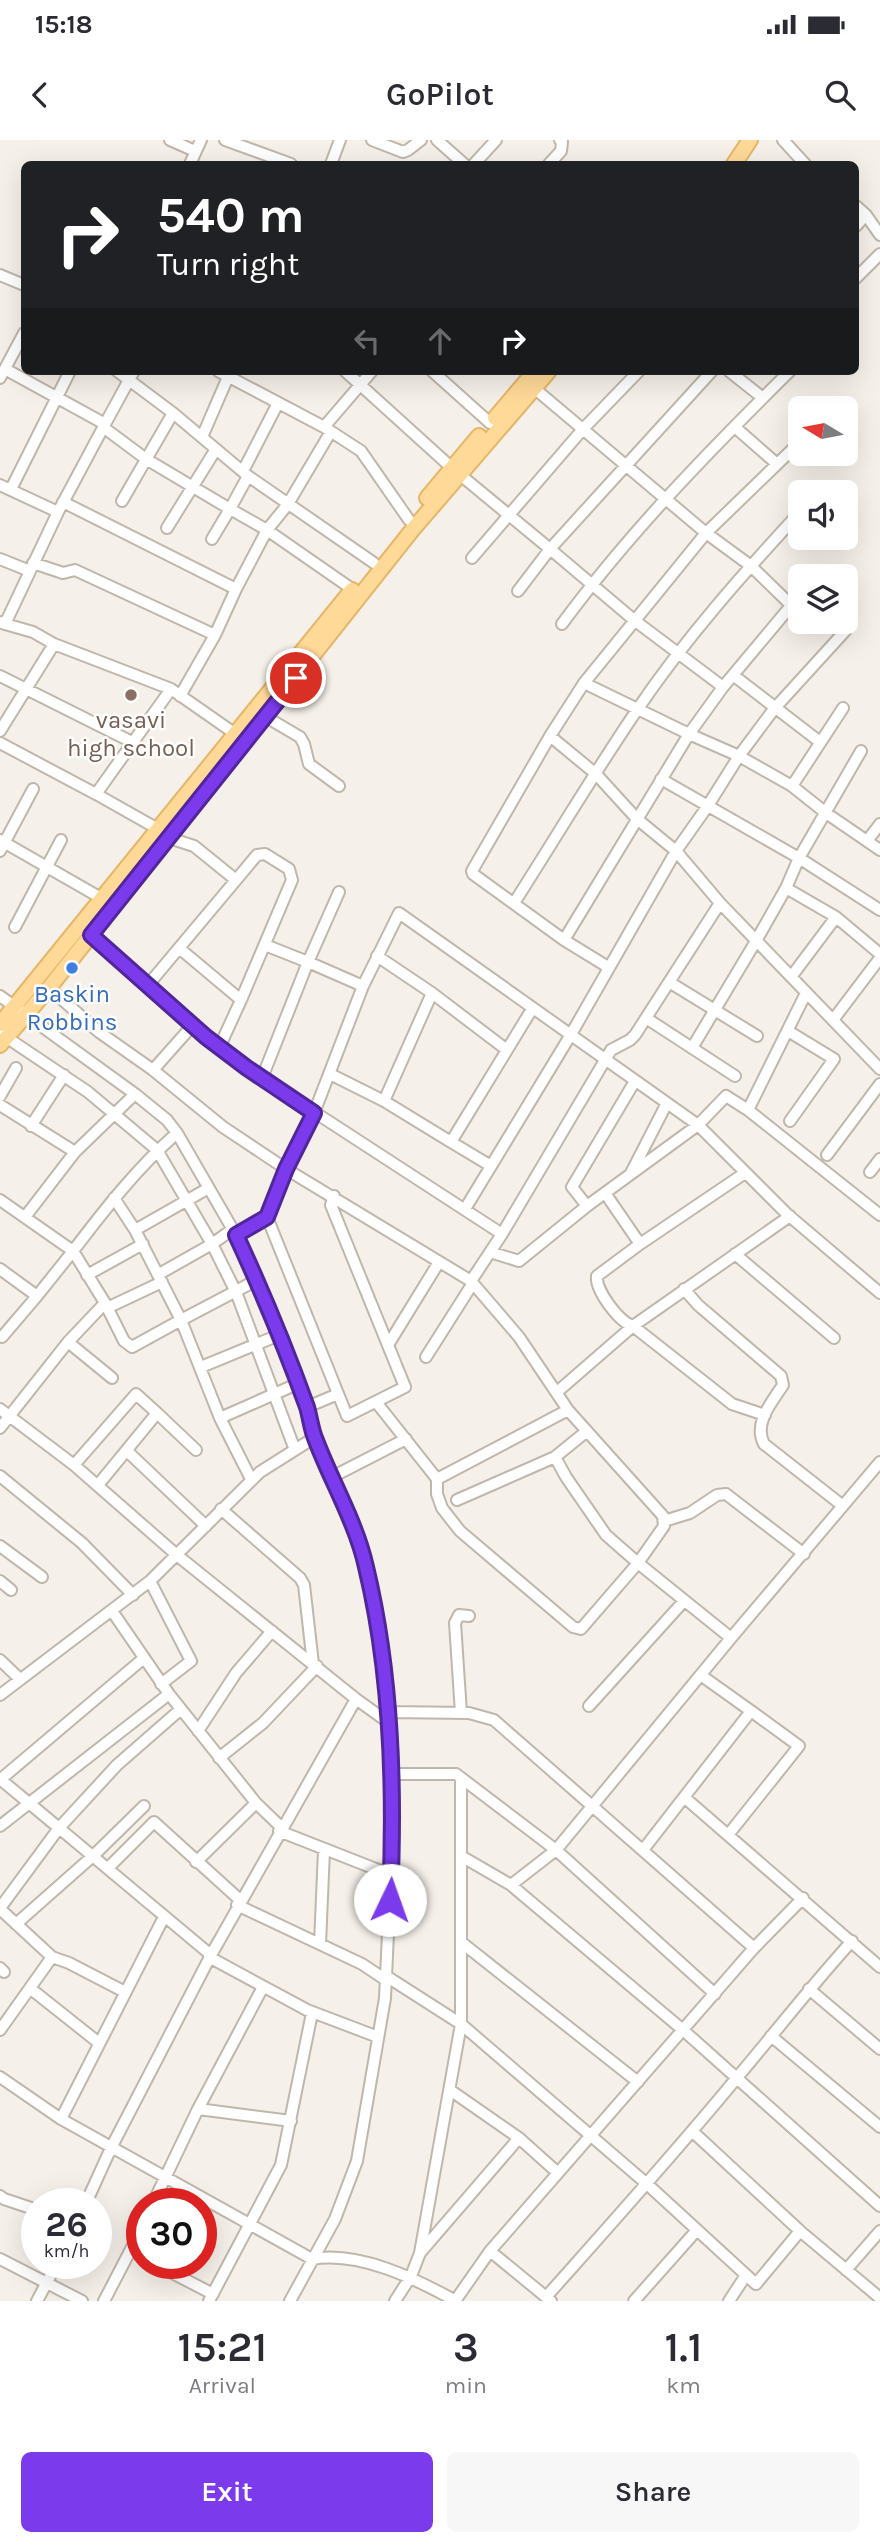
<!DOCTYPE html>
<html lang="en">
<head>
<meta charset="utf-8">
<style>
	body { margin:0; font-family:Karla,sans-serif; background:#f7f7f7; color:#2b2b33; height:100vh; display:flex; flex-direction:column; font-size:26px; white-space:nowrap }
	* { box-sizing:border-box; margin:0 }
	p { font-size:23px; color:#7c7c81 }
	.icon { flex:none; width:38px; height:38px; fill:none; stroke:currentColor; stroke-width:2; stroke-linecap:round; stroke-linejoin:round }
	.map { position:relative; height:2161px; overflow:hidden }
	.sheet { display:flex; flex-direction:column; background:#fff; flex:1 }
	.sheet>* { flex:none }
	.hud { position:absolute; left:21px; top:21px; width:838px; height:214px; border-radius:10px; box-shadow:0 7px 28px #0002; background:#202124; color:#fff; overflow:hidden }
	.needle { width:46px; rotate:280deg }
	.controls { position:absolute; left:788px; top:256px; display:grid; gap:14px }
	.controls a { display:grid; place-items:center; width:70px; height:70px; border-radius:10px; background:#fff; box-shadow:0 7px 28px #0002; font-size:35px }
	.speed { position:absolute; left:21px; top:2048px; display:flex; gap:14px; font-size:35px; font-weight:700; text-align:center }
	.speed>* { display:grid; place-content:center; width:91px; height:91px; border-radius:50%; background:#fff; box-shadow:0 7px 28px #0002; line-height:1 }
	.speed small { font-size:18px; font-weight:400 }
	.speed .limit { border:10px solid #d22; background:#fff; color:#111 }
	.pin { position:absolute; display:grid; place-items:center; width:60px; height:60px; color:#fff; margin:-30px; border:4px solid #fff; border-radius:50%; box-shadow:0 2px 7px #0007 }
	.me { position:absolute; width:77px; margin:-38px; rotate:3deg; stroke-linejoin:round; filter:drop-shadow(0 0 5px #0008) }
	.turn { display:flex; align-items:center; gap:24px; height:147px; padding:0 21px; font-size:32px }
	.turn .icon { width:91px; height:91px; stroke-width:2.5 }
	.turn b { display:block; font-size:49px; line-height:60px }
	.lanes { display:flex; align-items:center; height:66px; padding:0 21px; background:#0003; justify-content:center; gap:35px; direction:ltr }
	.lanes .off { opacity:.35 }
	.eta { display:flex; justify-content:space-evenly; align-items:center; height:119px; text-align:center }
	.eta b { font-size:42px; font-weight:600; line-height:49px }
	.action { display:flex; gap:14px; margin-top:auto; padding:14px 21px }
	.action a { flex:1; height:80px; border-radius:10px; background:#7c3aed; color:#fff; font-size:28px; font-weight:600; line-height:80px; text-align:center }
	.action a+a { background:#f7f7f7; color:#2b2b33 }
	.status { display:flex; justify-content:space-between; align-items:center; height:49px; padding:0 35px; background:#fff; direction:ltr }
	.status svg { height:19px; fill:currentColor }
	header { display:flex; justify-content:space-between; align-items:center; height:91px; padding:0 21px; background:#fff; font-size:32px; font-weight:600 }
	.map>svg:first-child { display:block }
</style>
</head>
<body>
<div class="status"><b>15:18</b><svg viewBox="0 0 49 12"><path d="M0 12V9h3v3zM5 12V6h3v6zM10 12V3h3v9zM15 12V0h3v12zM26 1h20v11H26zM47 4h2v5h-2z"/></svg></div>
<header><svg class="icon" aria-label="back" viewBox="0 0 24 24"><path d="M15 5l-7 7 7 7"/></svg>GoPilot<svg class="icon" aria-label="search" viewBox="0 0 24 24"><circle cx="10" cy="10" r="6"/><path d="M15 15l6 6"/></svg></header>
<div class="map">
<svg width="880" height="2161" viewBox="0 0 880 2161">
	<rect width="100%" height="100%" fill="#f5f0e9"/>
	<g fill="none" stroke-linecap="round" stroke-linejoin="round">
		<defs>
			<path id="minor" d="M 170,0 L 195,11
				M 225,0 L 291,24
				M 372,0 L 403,12 L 408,10 L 421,0
				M 437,0 L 464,24
				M 783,0 L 805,24
				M 190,24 L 201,0
				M 331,24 L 340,0
				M 474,24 L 496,0
				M 549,24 L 561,11 L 562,2 L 560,0
				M 856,66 L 866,75 L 880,95
				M 856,86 L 866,75
				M 0,135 L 24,145
				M 856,138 L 880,114
				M 5,229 L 105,284 L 129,240 L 173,273 L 248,336 L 374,423
				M 117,231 L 129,240 L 134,231
				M 218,231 L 324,287 L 361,311 L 409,380
				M 345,231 L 452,328 L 550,409 L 518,451
				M 432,231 L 490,283
				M 712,231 L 550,409 L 634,480 L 723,547 L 689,594 L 584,543 L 706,393 L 800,302
				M 729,231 L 763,258
				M 0,238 L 24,193
				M 534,248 L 706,393 L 751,426 L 791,465
				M 103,287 L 146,319 L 230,369 L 248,336
				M 324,287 L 372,231
				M 736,288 L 777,324
				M 202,297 L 228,237
				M 243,331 L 278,263
				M 0,345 L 58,372
				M 11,349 L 70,231
				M 819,352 L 821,350
				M 122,361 L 173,273
				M 63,362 L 236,449
				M 167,388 L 216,309
				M 212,399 L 230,369 L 267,390 L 352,449
				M 472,418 L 583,289 L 639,231
				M 0,419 L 30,431
				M 33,423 L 63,433 L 75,430 L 215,495 L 180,556
				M 816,436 L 821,432 L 825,436
				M 0,482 L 5,484 L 58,372 L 105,284
				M 5,484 L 33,492 L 54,504 L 171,549 L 234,593
				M 562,484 C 629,393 710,310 790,231
				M 215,495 L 236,449 L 267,390 L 288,364 L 330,293
				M 733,535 L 820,602
				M 0,536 L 132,602
				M 584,543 L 550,596 L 472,731 L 473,734 L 564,800 L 608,827
				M 723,547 L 800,455
				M 171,549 L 96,654 L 158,689 L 169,698 L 194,706 L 236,740
				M 266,577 L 300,597 L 304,604 L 309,624 L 339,646
				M 0,591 L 54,504
				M 550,596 L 596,634 L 637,679 L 676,711 L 720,763 L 880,929
				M 0,603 L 96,654
				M 661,639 L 799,718 L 880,770
				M 792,646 L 843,568
				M 0,700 L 101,758
				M 867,701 L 880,684
				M 0,711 L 33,649
				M 786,748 L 836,777 L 880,814
				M 339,752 L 308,822 L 363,846 L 399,773 L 698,985 L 726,956 L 748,970 L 880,1075
				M 514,763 C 555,699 594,633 637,570 C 685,499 742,435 800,372
				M 15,787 L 61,700
				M 91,795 L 192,886 L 153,930
				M 564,800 L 689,594 L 739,616 L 792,646 L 826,673 L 880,710
				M 377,816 L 432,853 L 507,910
				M 791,837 L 836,777
				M 669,842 L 757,896
				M 148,845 L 257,715 L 265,714 L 289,729 L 292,740 L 241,860 L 179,808
				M 49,848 L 99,892 L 153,930 L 223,987 L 286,1029 L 471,1141 L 519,1197 L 568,1270 L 663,1376 L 664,1386 L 638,1423 L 606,1395 L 566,1337 L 555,1317
				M 432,853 L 384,961 L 451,1002 L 532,869
				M 0,856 L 135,954 L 167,980 L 177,993 L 236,1095 L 257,1140 L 307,1267 L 313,1294 L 366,1423 L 379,1484 L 388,1572 L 393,1686 L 385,1858 L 357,2021 L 335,2079 L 290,2161
				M 646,878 L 735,936
				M 833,880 L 880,818
				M 192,886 L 262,938 L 502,1094 L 471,1141
				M 788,891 L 834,919 L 790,981
				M 0,893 L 88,952 L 157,1010 L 212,1104 L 236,1152 L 295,1310
				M 219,908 L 241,860
				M 692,908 L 756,801 L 786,748 L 799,718 L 861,611
				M 330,934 L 384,961
				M 262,938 L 308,822 L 265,805
				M 0,956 L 16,928
				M 0,965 L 75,1012
				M 748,970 L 806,853
				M 31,986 L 64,935
				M 451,1002 L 491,1026
				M 827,1015 L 880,944
				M 870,1032 L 880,1019
				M 631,1033 L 667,963
				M 745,1033 L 640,1104 L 597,1136 C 595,1150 619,1182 633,1186 L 790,1076
				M 605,1053 L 640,1104
				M 114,1058 L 135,1090 L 181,1180 L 132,1207 L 124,1201 L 105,1163 L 73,1111 C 105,1069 137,1028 177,993
				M 0,1060 L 73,1111 L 37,1156 L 0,1129
				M 587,1066 L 698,985 L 787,1074 L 880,1153
				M 465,1069 L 570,896 L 676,711 L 707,667 L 739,616 L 774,569 L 846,490 L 845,481
				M 25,1077 L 75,1012 L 135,954
				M 267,1077 L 347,1276 L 405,1247 L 331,1065 L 334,1056
				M 135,1090 L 207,1049
				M 502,1094 L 611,910 L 630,900 L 635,895 L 720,763
				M 236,1095 L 267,1077 L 286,1029 L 314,973 L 363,846
				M 490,1112 L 519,1121 L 587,1066 L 572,1047 L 635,941
				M 735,1114 L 834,1198
				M 159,1134 L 212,1104 L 233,1089
				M 87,1135 L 143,1104
				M 257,1140 L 181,1180 L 220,1278 L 297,1244
				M 684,1149 L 698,1165 L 781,1236 L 783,1245 C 772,1262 753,1283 764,1304 L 843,1366
				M 107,1168 L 162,1142
				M 2,1197 L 37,1156
				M 68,1202 L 112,1238
				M 388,1205 L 439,1122
				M 426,1217 L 473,1143
				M 201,1227 L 279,1195
				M 557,1252 L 633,1186 L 732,1264 L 765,1275
				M 376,1262 L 437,1339 L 568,1270
				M 307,1267 L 338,1254
				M 0,1269 L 74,1325 L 178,1416 L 356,1559 L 211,1815
				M 157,1273 L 196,1310
				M 220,1278 L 251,1339
				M 0,1288 L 68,1202 L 105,1163
				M 127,1311 L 206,1386
				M 74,1325 L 136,1254 L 157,1273 L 98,1345
				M 0,1336 L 82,1403 L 133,1455
				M 332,1337 L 406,1299
				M 437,1339 L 437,1354 L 442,1368 L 460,1391 L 573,1487 L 581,1489 L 638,1423 L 731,1498
				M 457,1360 L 555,1317 L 587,1291
				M 221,1369 L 300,1438 L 304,1445 L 313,1524
				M 664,1381 L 690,1373 L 717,1355 L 726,1354 L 804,1414
				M 0,1406 L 42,1437
				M 0,1441 L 11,1450
				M 150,1441 L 191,1521 L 161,1544
				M 112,1471 L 169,1554 L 256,1663
				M 0,1520 L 20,1539
				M 0,1555 L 150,1441 L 260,1332 L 309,1301 L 313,1294
				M 356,1559 L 388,1582
				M 589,1566 L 684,1461
				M 388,1572 L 469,1573 L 494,1580 L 754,1808
				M 461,1573 L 455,1483 L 459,1475 L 469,1476
				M 198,1591 L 236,1533 L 272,1491
				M 219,1618 L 263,1583 L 317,1526
				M 390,1634 L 456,1634 L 556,1710 L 715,1854
				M 0,1639 L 59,1688 L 0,1768
				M 1,1639 L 144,1518
				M 684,1657 L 880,1827
				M 0,1686 L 169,1554
				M 279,1691 L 391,1735
				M 728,1695 L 799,1606 L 751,1571
				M 643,1710 L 751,1571 L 702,1536
				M 461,1716 L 511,1745 L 683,1890 L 880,2066
				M 196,1722 L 256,1663 L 281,1687
				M 108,1728 L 154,1682 L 240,1760
				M 511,1745 L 556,1710 L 731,1498 L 880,1322
				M 237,1765 L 362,1824 L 386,1840
				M 0,1769 L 52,1817 L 69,1823 L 125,1852
				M 16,1784 L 94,1715 L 144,1666
				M 461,1802 L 638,1942
				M 320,1804 L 324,1710
				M 209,1817 L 307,1870 L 378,1897
				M 0,1828 L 4,1832
				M 386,1836 L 461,1884 L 647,2044 L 756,2144 L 800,2091
				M 31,1849 L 99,1903
				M 809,1849 L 880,1909
				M 0,1890 L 52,1817
				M 771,1896 L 880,1987
				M 0,1937 L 61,1979 L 312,2119 C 359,2111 414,2138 454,2160
				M 450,1950 L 519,1998 L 558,2033
				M 198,1969 L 291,1981
				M 61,1979 L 164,1777
				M 692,1991 L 800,2091 L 880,2158
				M 0,2056 L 4,2059 L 37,2070
				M 86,2063 L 111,2008 L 211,1815 L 59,1688 L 117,1625 L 181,1569
				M 153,2063 L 198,1969 L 263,1847
				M 490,2111 L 551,2161
				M 420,2113 L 519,1998
				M 0,2119 L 82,2161
				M 153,2123 L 213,2154
				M 846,2130 L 880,2091
				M 546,2157 C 610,2085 674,2014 735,1940 C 774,1894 811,1846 852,1801
				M 37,2161 L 57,2123
				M 104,2161 L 142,2088
				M 209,2161 L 281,2025 L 312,1873
				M 395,2161 L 411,2136 L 420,2113 L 461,1884 L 461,1638
				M 455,2161 L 490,2111 L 754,1808 L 803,1758
				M 634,2161 L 697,2090
				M 729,2161 L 746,2135"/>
			<path id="major" d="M 734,24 L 750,0
				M 495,278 L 535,231
				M 427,358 L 479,296
				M 0,884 L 352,450
				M 0,905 L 49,848 L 413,389 L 549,231"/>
		</defs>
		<!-- minor casing -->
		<use href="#minor" stroke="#c0b7ab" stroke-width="14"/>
		<!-- major casing -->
		<use href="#major" stroke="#e6b566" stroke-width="18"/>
		<!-- minor -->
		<use href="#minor" stroke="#fff" stroke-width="10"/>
		<!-- major -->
		<use href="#major" stroke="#ffd998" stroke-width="14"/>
	</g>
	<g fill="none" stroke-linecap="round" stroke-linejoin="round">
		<defs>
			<path id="route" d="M 296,538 L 91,795 L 206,897 L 247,928 L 314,973 L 286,1029 L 267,1077 L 236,1095 C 262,1151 286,1209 307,1267 C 310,1277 311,1288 315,1298 C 331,1341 356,1382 366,1427 C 392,1535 395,1650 390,1760"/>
		</defs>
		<!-- route casing -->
		<use href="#route" stroke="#51269a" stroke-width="18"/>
		<!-- route -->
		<use href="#route" stroke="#7c3aed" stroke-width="12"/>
	</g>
	<!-- markers -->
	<circle fill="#8d6e63" stroke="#fff" stroke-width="2.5" cx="131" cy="555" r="7"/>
	<circle fill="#3f7fe0" stroke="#fff" stroke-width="2.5" cx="72" cy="828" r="7"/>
	<g text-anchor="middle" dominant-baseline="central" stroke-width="5" stroke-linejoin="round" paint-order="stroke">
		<!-- education labels -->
		<g font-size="24" fill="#785e54" stroke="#fff">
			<text x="131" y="580">vasavi<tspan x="131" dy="28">high school</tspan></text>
		</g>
		<!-- shop labels -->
		<g font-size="24" fill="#366cbe" stroke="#fff">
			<text x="72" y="854">Baskin<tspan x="72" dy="28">Robbins</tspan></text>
		</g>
	</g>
</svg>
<div class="controls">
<a><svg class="needle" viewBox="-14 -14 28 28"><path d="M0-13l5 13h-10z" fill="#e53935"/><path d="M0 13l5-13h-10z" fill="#7c7c81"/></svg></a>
<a><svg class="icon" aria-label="sound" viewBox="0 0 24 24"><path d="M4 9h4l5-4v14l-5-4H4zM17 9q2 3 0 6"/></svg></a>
<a><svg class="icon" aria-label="layers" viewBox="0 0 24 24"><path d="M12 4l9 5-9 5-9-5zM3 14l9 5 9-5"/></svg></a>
</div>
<div class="speed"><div>26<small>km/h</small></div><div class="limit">30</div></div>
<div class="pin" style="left:296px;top:538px;background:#d93025"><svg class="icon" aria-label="arrive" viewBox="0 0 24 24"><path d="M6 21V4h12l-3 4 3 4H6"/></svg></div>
<svg class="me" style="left:390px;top:1760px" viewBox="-20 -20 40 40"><circle r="19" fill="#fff"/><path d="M0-13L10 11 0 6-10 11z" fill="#7c3aed"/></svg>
<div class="hud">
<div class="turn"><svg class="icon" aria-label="right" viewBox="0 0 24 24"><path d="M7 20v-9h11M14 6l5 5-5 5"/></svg><div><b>540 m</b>Turn right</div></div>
<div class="lanes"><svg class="icon off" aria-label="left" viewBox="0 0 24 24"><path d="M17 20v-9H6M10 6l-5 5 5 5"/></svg><svg class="icon off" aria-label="ahead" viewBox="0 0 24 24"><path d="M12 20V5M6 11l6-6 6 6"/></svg><svg class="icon" aria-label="right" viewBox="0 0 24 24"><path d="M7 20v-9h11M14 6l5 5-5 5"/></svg></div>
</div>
</div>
<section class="sheet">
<div class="eta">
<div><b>15:21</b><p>Arrival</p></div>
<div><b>3</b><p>min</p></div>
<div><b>1.1</b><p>km</p></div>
</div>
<div class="action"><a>Exit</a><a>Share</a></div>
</section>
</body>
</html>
